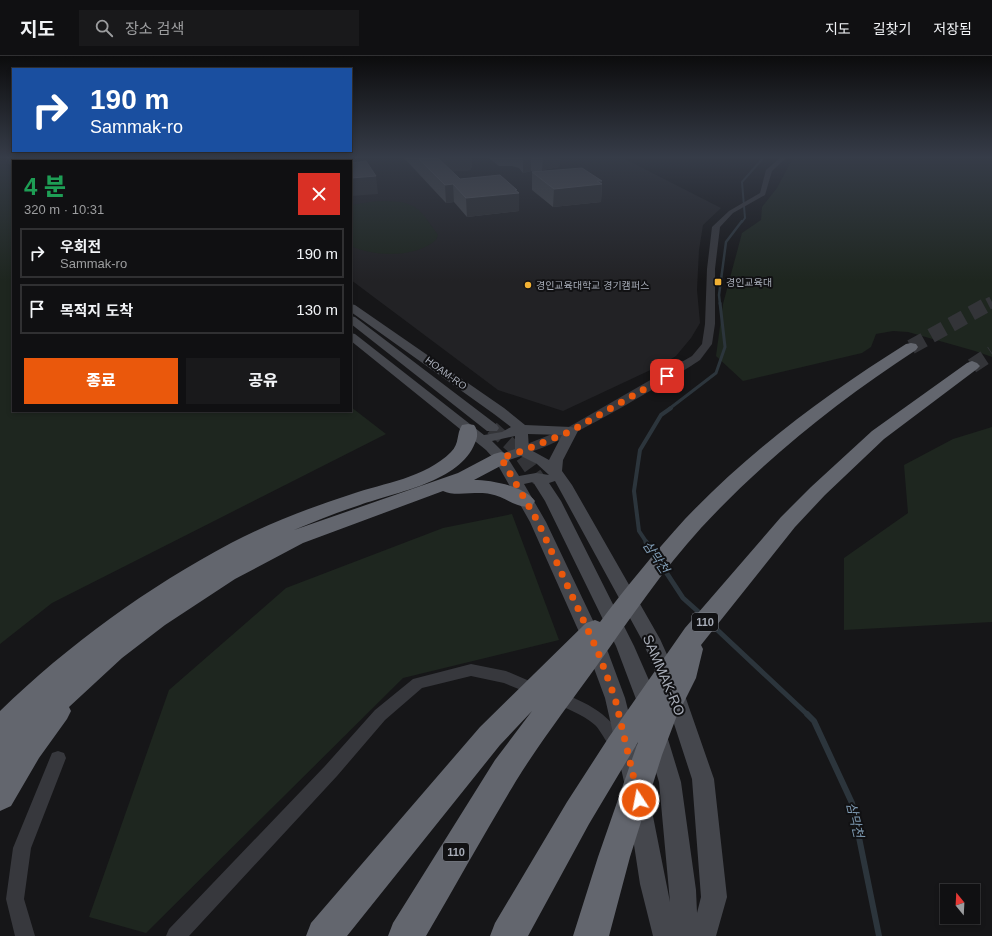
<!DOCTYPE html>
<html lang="ko">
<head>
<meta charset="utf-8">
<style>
	body { margin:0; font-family:Helvetica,"Noto Sans KR",sans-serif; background:#19191b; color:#f1f3f6; height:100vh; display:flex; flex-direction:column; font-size:15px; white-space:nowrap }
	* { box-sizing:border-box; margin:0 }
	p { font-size:13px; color:#9c9d9f }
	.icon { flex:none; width:22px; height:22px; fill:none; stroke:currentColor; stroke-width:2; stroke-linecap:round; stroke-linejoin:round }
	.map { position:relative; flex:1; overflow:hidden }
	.details { position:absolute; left:12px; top:104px; width:340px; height:252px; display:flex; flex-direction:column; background:#101012; border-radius:0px; box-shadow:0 2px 6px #0003,0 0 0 1px #303032 }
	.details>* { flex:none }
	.banner { position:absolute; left:12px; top:12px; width:340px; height:84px; border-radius:0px; box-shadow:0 2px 6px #0003,0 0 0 1px #303032; background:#1a4fa0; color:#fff; overflow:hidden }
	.needle { width:26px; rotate:342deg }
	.fabs { position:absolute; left:940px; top:828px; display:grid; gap:8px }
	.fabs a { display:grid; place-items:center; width:40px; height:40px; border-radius:0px; background:#101012; box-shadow:0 2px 6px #0003,0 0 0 1px #303032; font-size:20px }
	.pin { position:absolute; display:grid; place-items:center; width:34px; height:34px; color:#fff; margin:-17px; border-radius:8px; box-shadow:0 2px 6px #0006 }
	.me { position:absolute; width:44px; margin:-22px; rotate:349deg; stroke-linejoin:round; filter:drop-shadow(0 0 3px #0008) }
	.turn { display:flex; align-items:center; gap:14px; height:84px; padding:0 12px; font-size:18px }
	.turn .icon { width:52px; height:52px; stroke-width:2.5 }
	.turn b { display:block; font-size:28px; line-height:34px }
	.round { display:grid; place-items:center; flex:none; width:42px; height:42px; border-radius:0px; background:#19191b }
	.head { display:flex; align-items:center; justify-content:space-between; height:68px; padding:0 12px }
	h1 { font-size:24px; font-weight:800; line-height:30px; color:#1e9e55 }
	.action { display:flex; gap:8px; margin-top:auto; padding:8px 12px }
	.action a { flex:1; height:46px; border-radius:0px; background:#ea580c; color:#fff; font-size:16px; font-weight:800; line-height:46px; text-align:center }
	.action a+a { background:#19191b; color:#f1f3f6 }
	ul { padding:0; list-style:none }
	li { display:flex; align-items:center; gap:12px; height:50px; margin:0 8px 6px; padding:0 4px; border:2px solid #303032; border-radius:0px }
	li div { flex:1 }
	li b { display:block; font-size:15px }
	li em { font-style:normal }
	header { display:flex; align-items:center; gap:24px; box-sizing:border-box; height:56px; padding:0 20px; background:#101012; border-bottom:1px solid #303032 }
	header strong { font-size:19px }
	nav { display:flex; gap:22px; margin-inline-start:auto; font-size:14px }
	.search { width:280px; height:36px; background:#19191b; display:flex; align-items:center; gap:10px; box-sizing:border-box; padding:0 14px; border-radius:0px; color:#9c9d9f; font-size:15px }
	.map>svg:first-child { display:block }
</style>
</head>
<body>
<header>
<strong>지도</strong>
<div class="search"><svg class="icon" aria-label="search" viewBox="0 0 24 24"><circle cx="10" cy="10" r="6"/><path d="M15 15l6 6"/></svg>장소 검색</div>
<nav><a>지도</a><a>길찾기</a><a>저장됨</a></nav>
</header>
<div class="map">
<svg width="992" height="880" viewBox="0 0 992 880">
	<rect width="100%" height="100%" fill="#161618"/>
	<!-- built -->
	<path fill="#222225" d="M 304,102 L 623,102 L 721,152 L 703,169 L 699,194 L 697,234 L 700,267 L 691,282 L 676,300 L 659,310 L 563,355 L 498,334 L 351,224 L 351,105 L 301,105 Z"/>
	<!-- green -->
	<path fill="#1e261f" d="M 0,102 L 109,102 L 110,105 L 13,105 L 13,355 L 351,355 L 351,351 L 386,378 L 52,547 L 0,588 Z
		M 793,102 L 992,102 L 992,301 L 975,295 L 908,276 L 893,275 L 876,278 L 871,291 L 862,297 L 743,325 L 716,300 L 723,248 L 742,177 L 761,164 L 762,151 L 777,132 Z
		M 377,145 C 416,145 417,149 438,179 L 436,184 C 415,202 375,201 351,190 L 351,149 Z
		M 992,371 L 992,566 L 844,574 L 844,502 L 908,457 L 904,409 L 953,383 Z
		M 512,458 L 559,584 L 403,622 L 146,877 L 89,861 L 169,634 L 286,532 L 443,472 Z"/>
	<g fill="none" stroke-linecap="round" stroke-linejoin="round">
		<!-- stream-far5 -->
		<path stroke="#2c353c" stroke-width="2" d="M 742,166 L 745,162 L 742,126 L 763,102"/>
		<!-- stream-far4 -->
		<path stroke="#2c353c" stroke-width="2.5" d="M 720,248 L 719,239 L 726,186 L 742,165"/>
		<!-- stream-far3 -->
		<path stroke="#2c353c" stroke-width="3" d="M 669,353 L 716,317 L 725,291 L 720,247"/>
		<!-- stream-far2 -->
		<path stroke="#2c353c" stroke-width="4" d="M 647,487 L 639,475 L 634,435 L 640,394 L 661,359 L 671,352"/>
		<!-- stream-far1 -->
		<path stroke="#2c353c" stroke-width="5" d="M 646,486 L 656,501
			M 662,510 L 683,542 L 702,559
			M 711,568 L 808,659"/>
		<!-- stream -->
		<path stroke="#2c353c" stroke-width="6" d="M 807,658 L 814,665 L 852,747 L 879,880"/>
		<!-- secondary-tunnel -->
		<path stroke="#333438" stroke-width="14" stroke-dasharray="14 7" stroke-linecap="butt" d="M 492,372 L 519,396 L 539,424"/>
		<!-- motorway-tunnel-far1 -->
		<path stroke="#333438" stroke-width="12" stroke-dasharray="12 6" stroke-linecap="butt" d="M 988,248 L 992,246"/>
		<!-- motorway-tunnel -->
		<path stroke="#333438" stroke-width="15" stroke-dasharray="15 8" stroke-linecap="butt" d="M 911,291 L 990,247
			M 972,310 L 992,297"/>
		<!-- minor -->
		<path fill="#37383d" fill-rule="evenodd" d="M 471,608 L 506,615 L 541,630 L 543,634 L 541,638 L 536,640 L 504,627 L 471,620 L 422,632 L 385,664 L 337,720 L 189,880 L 166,880 L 169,873 L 325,710 L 375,654 L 413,623 Z
			M 556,635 C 587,646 613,659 627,690 L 625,695 L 619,697 C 608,693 603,677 595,669 C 582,658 566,652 551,646 L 549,641 L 551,636 Z
			M 58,695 L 64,697 L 66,702 L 31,792 L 24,843 L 35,880 L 15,880 L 6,843 L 13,792 L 52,697 Z"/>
		<!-- tertiary -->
		<path fill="#37383d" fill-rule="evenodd" d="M 780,102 L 786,102 L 772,115 L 765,139 L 733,157 L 720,171 L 715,213 L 715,268 L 712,288 L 700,304 C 675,321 540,403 517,398 L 516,395 L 517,392 L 567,372 L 692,300 L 702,288 L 705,268 L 707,213 L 712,171 L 729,155 L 760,137 L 766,114 Z"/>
		<!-- secondary -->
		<path fill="#45474d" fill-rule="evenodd" d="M 203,102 L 209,102 L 207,105 L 201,105 Z
			M 230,102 L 236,102 L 234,105 L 228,105 Z
			M 351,248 L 355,249 L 504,352 L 525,369 L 571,371 L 576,372 L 578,375 L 563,404 L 562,415 L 572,429 L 660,583 L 683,634 L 714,723 L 727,841 L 716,880 L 653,880 L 640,828 L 625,730 L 605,642 L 588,596 L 530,466 L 495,404 L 486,394 L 351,285 L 351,277 L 355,278 L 484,379 L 502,376 L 511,371 L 494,358 L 351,256 ZM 528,378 L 562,379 L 549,404 L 529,393 ZM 515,380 L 515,393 L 504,397 L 492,385 ZM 521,400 L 537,408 L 549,419 L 536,417 L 519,420 L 509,404 ZM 555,425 L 642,584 L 663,634 L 692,723 L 701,841 L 697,857 L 696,834 L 681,726 L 667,680 L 664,673 L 656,670 L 648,673 L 645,680 L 659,726 L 670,846 L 647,730 L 625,642 L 608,596 L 546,466 L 524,428 L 533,426 L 545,445 L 616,590 L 642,659 L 649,662 L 656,659 L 659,653 L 655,638 L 634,590 L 561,445 L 549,427 Z
			M 351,260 L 355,261 L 497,369 L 499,372 L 497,375 L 487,375 L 351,268 Z"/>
		<!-- motorway -->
		<path fill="#63666e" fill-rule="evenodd" d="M 911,287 L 916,288 L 918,291 L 916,294 C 838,345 765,403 701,472 C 663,514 631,561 598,608 C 571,646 540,686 516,725 C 485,776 456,829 426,880 L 388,880 L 393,867 L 495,704 L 532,655 L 500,689 L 347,880 L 306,880 L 311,867 L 480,671 L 586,567 L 595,564 L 600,566 C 627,530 655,496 685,463 C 750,395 826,338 906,288 Z
			M 972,305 L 977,307 L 980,310 L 977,313 L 884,383 L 825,439 L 795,471 L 701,589 L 703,593 L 696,622 L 676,662 L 662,699 L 630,801 L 609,880 L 573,880 L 598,801 L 638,686 L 589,768 L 528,880 L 490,880 L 495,867 L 567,746 L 609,681 L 685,572 L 781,461 L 811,431 L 872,375 L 967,307 Z
			M 468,368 L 474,369 C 478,374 478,381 475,387 C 460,426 396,436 360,449 C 338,456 316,465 294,474 L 458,417 L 494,398 L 501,396 L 508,398 L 510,402 L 508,406 L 474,424 C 491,424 525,430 535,445 L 532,450 C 517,454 505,440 490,438 C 477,435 454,441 443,435 L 303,487 L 235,523 L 165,569 L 122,602 L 69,651 L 71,655 L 67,663 L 39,702 L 11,750 L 0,755 L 0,655 C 68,589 148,531 231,487 C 270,467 311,451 352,438 C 384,427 425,422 451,396 C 460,387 456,378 462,369 Z"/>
	</g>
	<!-- wall -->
	<path fill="#47494d" d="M 404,102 L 472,102 L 472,112 L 471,112 L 471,114 L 452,115 L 460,123 L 517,135 L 519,137 L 519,155 L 467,161 L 454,146 L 446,147 Z
		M 489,102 L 560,102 L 559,111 L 542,114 L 542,115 L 602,128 L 601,146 L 553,151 L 532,134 L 532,116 L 534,116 L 531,115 L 523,117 L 519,112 L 512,110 L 499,110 Z"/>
	<!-- shaded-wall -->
	<path fill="#2f3033" d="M 437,102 L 472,102 L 472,112 L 471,112 L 471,114 L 437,117 Z
		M 523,102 L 531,102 L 531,115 L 523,117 Z
		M 543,102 L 560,102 L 559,111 L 542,114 Z
		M 376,120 L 378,138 L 351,140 L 351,122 Z
		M 597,125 L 602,125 L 601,146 L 553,151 L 554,133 Z
		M 453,128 L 454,146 L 446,147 L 445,129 Z
		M 517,134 L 517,137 L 519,137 L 519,155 L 467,161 L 466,142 Z"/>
	<!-- building -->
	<path fill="#525359" stroke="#5f6168" d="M 418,102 L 438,102 L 460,123 L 500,119 L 517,134 L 515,134 L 519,137 L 466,142 L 453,128 L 445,129 Z
		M 366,105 L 376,120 L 351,122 L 351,107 Z
		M 582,112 L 602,125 L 597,125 L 602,128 L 554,133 L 532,116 Z"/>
	<!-- sky -->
	<linearGradient id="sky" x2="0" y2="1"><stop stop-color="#0c0c0d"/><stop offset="0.45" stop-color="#363c48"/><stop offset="1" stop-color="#363c48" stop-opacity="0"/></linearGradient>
	<rect width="992" height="225" fill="url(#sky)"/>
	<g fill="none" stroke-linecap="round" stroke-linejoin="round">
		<!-- route -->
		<path stroke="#ea580c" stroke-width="7" stroke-dasharray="0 12.6" d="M 639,744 L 615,642 L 598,596 L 538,466 L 501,402 L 522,395 L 571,375 L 667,320"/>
	</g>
	<!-- markers -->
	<g fill="#f2b134" stroke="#111113" stroke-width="1.5">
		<rect x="714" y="222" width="8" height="8" rx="2"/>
		<circle cx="528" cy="229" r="4"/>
	</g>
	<g text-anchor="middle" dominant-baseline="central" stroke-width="4" stroke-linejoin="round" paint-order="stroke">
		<!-- far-poi labels -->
		<g font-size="10" fill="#a8adb8" stroke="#111113" text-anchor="start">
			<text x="726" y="226">경인교육대</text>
			<text x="536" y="229">경인교육대학교 경기캠퍼스</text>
		</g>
		<!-- far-street labels -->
		<g font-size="10" fill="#a8adb8" stroke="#111113">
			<text transform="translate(446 317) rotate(36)">HOAM-RO</text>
		</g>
		<!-- shield labels -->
		<g fill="#111113" stroke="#7b7e86" stroke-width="1">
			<rect x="692" y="557" width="26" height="18" rx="3"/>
			<rect x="443" y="787" width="26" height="18" rx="3"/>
		</g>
		<g font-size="11" font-weight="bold" fill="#a8adb8">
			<text x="705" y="566">110</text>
			<text x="456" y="796">110</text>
		</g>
		<!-- water labels -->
		<g font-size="13" font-style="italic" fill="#7f9bb3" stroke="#111113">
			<text transform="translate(656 501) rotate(56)">삼막천</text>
			<text transform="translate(855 764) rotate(77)">삼막천</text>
		</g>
		<!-- near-street labels -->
		<g font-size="14" fill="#a8adb8" stroke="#111113">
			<text transform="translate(664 619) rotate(67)">SAMMAK-RO</text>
		</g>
	</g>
</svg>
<div class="fabs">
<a><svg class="needle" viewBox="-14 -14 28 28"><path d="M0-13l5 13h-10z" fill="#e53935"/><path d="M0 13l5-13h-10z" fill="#9c9d9f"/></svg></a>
</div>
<div class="pin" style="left:667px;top:320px;background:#d93025"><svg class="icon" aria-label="arrive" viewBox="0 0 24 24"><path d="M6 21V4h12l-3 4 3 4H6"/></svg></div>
<svg class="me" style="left:639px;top:744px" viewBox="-20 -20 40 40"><circle r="17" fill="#ea580c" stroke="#fff" stroke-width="3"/><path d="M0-11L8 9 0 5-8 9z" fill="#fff"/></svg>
<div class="banner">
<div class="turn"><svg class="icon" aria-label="right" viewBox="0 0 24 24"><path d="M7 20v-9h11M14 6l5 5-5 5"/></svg><div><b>190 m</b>Sammak-ro</div></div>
</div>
<section class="details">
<div class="head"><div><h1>4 분</h1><p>320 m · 10:31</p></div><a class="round" style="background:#d93025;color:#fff"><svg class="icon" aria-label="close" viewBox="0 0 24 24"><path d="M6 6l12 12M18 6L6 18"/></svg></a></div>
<ul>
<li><svg class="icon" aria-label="right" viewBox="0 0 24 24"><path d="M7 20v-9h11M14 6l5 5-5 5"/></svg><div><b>우회전</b><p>Sammak-ro</p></div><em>190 m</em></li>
<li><svg class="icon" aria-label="arrive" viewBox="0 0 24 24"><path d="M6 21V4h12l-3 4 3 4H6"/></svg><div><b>목적지 도착</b></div><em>130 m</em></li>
</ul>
<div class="action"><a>종료</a><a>공유</a></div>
</section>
</div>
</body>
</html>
